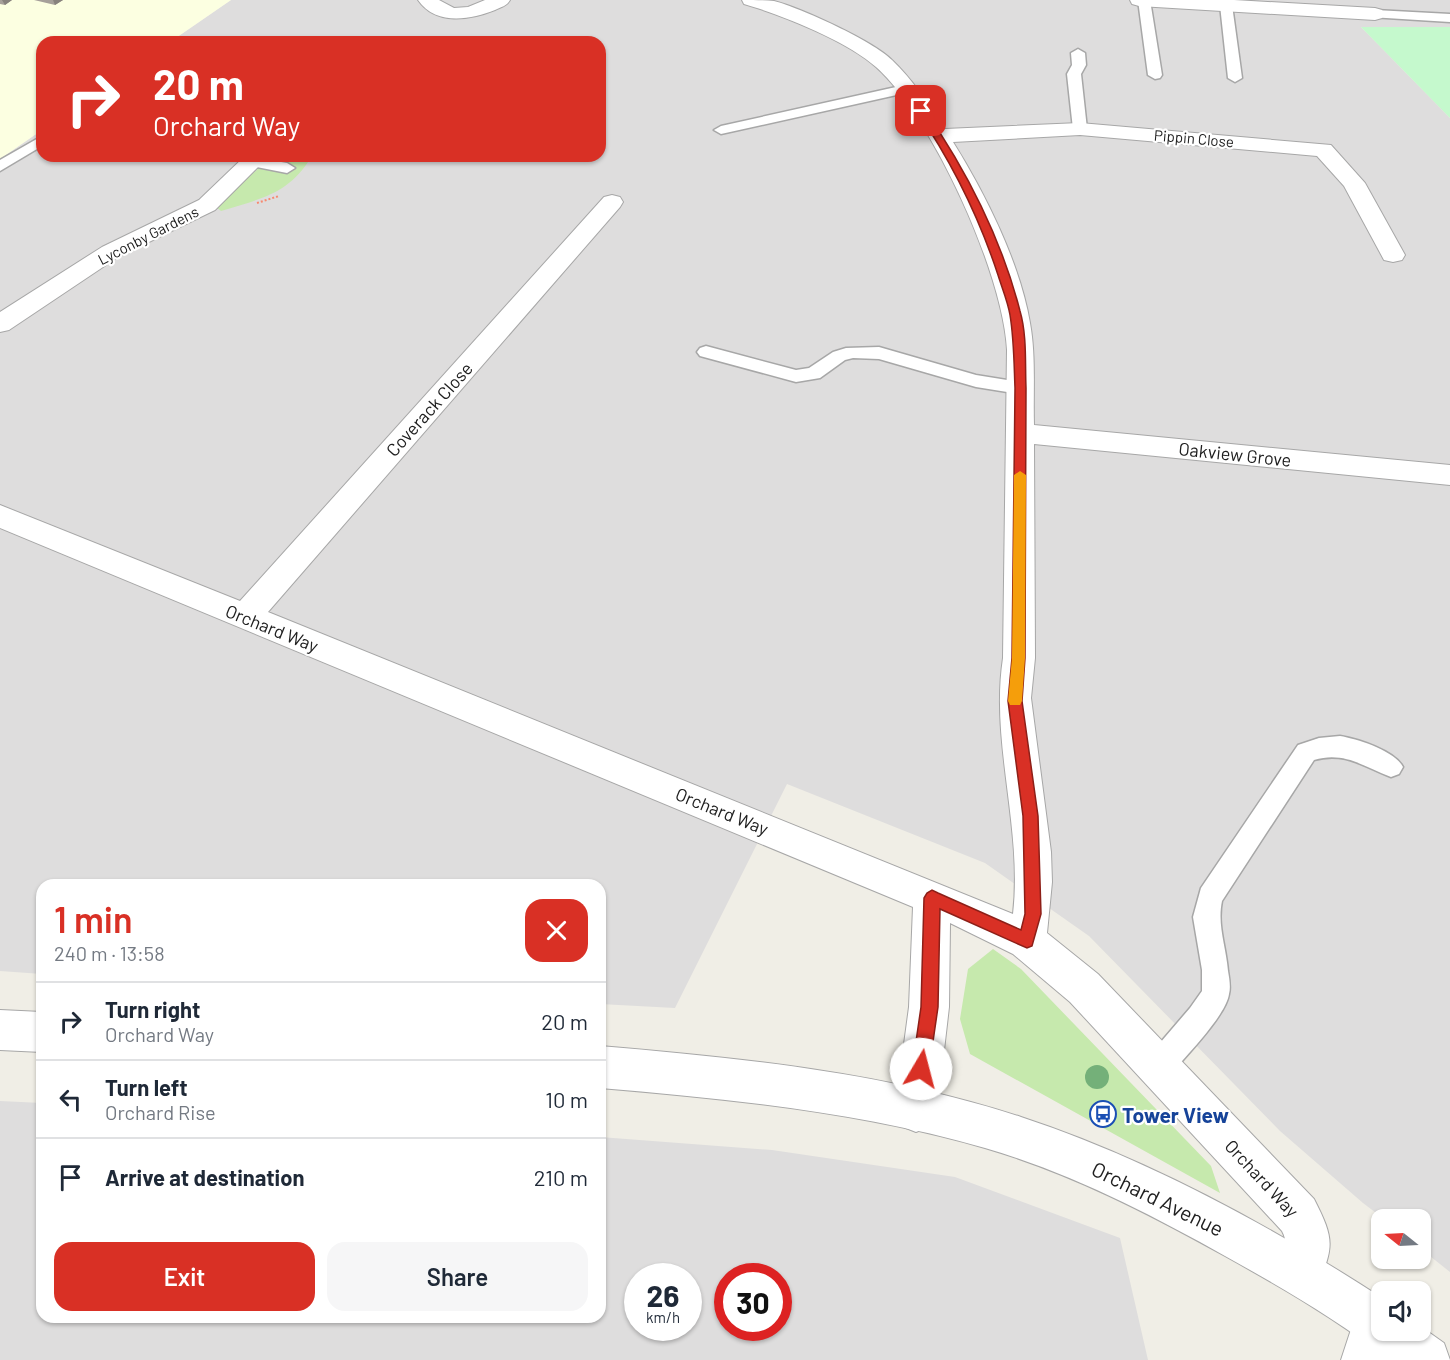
<!DOCTYPE html>
<html lang="en">
<head>
<meta charset="utf-8">
<style>
	body { margin:0; font-family:Barlow,sans-serif; background:#f6f6f7; color:#1f2937; height:100vh; display:flex; flex-direction:column; font-size:22px; white-space:nowrap }
	* { box-sizing:border-box; margin:0 }
	p { font-size:20px; color:#747a83 }
	.icon { flex:none; width:33px; height:33px; fill:none; stroke:currentColor; stroke-width:2; stroke-linecap:round; stroke-linejoin:round }
	.map { position:relative; flex:1; overflow:hidden }
	.panel { position:absolute; left:36px; top:879px; width:570px; height:444px; display:flex; flex-direction:column; background:#fff; border-radius:18px; box-shadow:0 2px 4px #0004 }
	.panel>* { flex:none }
	.guide { position:absolute; left:36px; top:36px; width:570px; height:126px; border-radius:18px; box-shadow:0 2px 4px #0004; background:#d93025; color:#fff; overflow:hidden }
	.needle { width:39px; rotate:288deg }
	.tools { position:absolute; left:1371px; top:1209px; display:grid; gap:12px }
	.tools a { display:grid; place-items:center; width:60px; height:60px; border-radius:12px; background:#fff; box-shadow:0 2px 4px #0004; font-size:30px }
	.speed { position:absolute; left:624px; top:1263px; display:flex; gap:12px; font-size:30px; font-weight:700; text-align:center }
	.speed>* { display:grid; place-content:center; width:78px; height:78px; border-radius:50%; background:#fff; box-shadow:0 2px 4px #0004; line-height:1 }
	.speed small { font-size:15px; font-weight:400 }
	.speed .limit { border:9px solid #d22; background:#fff; color:#111 }
	.pin { position:absolute; display:grid; place-items:center; width:51px; height:51px; color:#fff; margin:-26px; border-radius:12px; box-shadow:0 3px 9px #0006 }
	.me { position:absolute; width:66px; margin:-33px; rotate:8deg; stroke-linejoin:round; filter:drop-shadow(0 0 4px #0008) }
	.turn { display:flex; align-items:center; gap:21px; height:126px; padding:0 18px; font-size:27px }
	.turn .icon { width:78px; height:78px; stroke-width:2.5 }
	.turn b { display:block; font-size:42px; line-height:51px }
	.round { display:grid; place-items:center; flex:none; width:63px; height:63px; border-radius:18px; background:#f6f6f7 }
	.head { display:flex; align-items:center; justify-content:space-between; height:102px; padding:0 18px }
	h1 { font-size:36px; font-weight:600; line-height:45px; color:#d93025 }
	.cta { display:flex; gap:12px; margin-top:auto; padding:12px 18px }
	.cta a { flex:1; height:69px; border-radius:18px; background:#d93025; color:#fff; font-size:24px; font-weight:600; line-height:69px; text-align:center }
	.cta a+a { background:#f6f6f7; color:#1f2937 }
	ul { padding:0; list-style:none }
	li { display:flex; align-items:center; gap:18px; height:78px; padding:0 18px; border-top:2px solid #e0e1e3 }
	li div { flex:1 }
	li b { display:block; font-size:22px }
	li em { font-style:normal }
	.map>svg:first-child { display:block }
</style>
</head>
<body>
<div class="map">
<svg width="1450" height="1360" viewBox="0 0 1450 1360">
	<rect width="100%" height="100%" fill="#f0eee6"/>
	<!-- residential -->
	<path fill="#dedddd" fill-rule="evenodd" d="M 231,0 L 1450,0 L 1450,27 L 1361,27 L 1450,118 L 1450,1272 L 1421,1249 L 1420,1220 L 1384,1219 L 1363,1203 L 1280,1131 L 1089,936 L 985,863 L 787,784 L 675,1008 L 600,1004 L 600,885 L 42,885 L 42,974 L 0,971 L 0,159 L 42,130 L 42,156 L 600,156 L 600,42 L 170,42 Z
		M 0,1101 L 42,1103 L 42,1317 L 600,1317 L 600,1137 L 772,1150 L 955,1177 L 1120,1238 L 1148,1360 L 0,1360 ZM 638,1276 L 688,1276 L 688,1328 L 638,1328 ZM 728,1276 L 778,1276 L 778,1328 L 728,1328 Z"/>
	<!-- education -->
	<path fill="#fcffe1" d="M 0,0 L 231,0 L 170,42 L 42,42 L 42,130 L 0,159 Z"/>
	<!-- grass -->
	<path fill="#c6e9ad" d="M 272,156 L 312,156 C 288,195 262,198 221,211 L 216,207 Z
		M 993,949 L 1021,969 L 1211,1166 L 1220,1193 L 970,1054 L 960,1019 L 968,969 Z"/>
	<!-- park -->
	<path fill="#c5f9cd" d="M 1361,27 L 1450,27 L 1450,118 Z"/>
	<g fill="none" stroke-linecap="round" stroke-linejoin="round">
		<defs>
			<path id="service" d="M 1138,0 L 1150,0 L 1162,75 L 1160,78 L 1155,79 L 1148,75 Z
				M 1226,1 L 1232,5 L 1242,78 L 1235,82 L 1228,78 L 1220,5 Z
				M 1375,10 L 1450,14 L 1450,22 L 1370,17 L 1369,14 Z
				M 1078,49 L 1085,53 L 1086,65 L 1081,74 L 1087,129 L 1080,133 L 1073,129 L 1067,74 L 1072,65 L 1071,53 Z
				M 905,85 L 910,86 L 912,89 L 910,92 L 721,134 L 714,130 L 721,126 Z
				M 42,136 L 42,146 L 0,171 L 0,160 Z
				M 252,157 L 287,163 L 295,168 L 287,173 L 247,165 L 244,162 L 247,159 Z
				M 706,346 L 796,370 L 809,368 L 833,352 L 846,348 L 879,347 L 976,375 L 1020,382 L 1026,384 L 1029,388 L 1026,392 L 1020,394 L 976,387 L 879,359 L 853,358 L 845,360 L 820,378 L 796,382 L 700,356 L 697,352 L 700,348 Z
				M 1340,736 C 1358,739 1395,751 1403,767 L 1399,774 L 1391,777 C 1364,767 1345,751 1314,760 L 1222,901 C 1217,925 1226,946 1228,971 C 1229,977 1231,987 1229,994 C 1226,1016 1183,1059 1168,1077 L 1158,1081 L 1148,1077 L 1144,1067 L 1148,1057 L 1190,1008 L 1202,991 L 1202,970 L 1193,917 L 1201,888 L 1298,745 L 1319,738 Z"/>
			<path id="minor" d="M 418,0 L 439,0 L 454,8 L 468,7 L 485,0 L 510,0 C 507,6 501,7 495,10 C 470,20 436,26 418,0 Z
				M 742,0 C 752,0 764,0 774,1 C 801,8 873,41 892,60 C 913,80 929,105 945,129 L 1080,123 L 1331,145 L 1365,183 L 1405,255 L 1402,260 L 1393,262 L 1384,260 L 1344,186 L 1317,156 L 1080,135 L 953,142 C 985,193 1020,263 1030,323 C 1036,356 1033,391 1034,425 L 1450,465 L 1450,485 L 1034,444 L 1035,658 L 1031,698 L 1051,852 L 1052,882 L 1047,933 L 1098,974 L 1314,1199 C 1335,1240 1334,1247 1316,1289 L 1300,1296 L 1284,1289 L 1277,1273 C 1283,1259 1290,1246 1282,1231 L 1070,1002 L 1013,954 L 950,923 L 949,1007 L 937,1111 L 931,1126 L 916,1132 L 901,1126 L 895,1111 L 909,1007 L 913,907 L 0,528 L 0,505 L 240,601 L 604,197 L 612,195 L 620,197 L 623,202 L 620,207 L 268,612 L 1013,914 C 1023,828 990,743 1003,658 L 1007,350 C 1003,273 933,118 876,67 C 847,41 782,15 744,4 Z
				M 1130,0 L 1234,0 L 1375,8 L 1382,10 L 1384,14 L 1382,18 L 1375,20 L 1139,6 L 1132,4 Z
				M 245,156 L 269,156 L 215,210 L 118,257 L 9,330 L 0,332 L 0,312 L 102,247 L 199,200 Z
				M 1375,1298 L 1382,1300 L 1382,1330 L 1396,1330 L 1389,1360 L 1341,1360 L 1359,1305 Z"/>
			<path id="tertiary" d="M 0,1010 L 42,1012 L 42,1052 L 0,1050 Z
				M 600,1046 C 741,1058 885,1072 1021,1117 C 1146,1158 1271,1226 1382,1298 L 1382,1330 L 1420,1330 L 1420,1326 L 1444,1343 L 1450,1360 L 1389,1360 C 1338,1320 1281,1287 1225,1256 C 1148,1213 1070,1173 985,1148 C 860,1112 730,1099 600,1088 Z"/>
		</defs>
		<!-- service casing -->
		<use href="#service" stroke="#a7a7a7" stroke-width="3"/>
		<!-- minor casing -->
		<use href="#minor" stroke="#a7a7a7" stroke-width="2"/>
		<!-- tertiary casing -->
		<use href="#tertiary" stroke="#a7a7a7" stroke-width="2"/>
		<!-- path -->
		<path stroke="#f88970" stroke-width="2" stroke-dasharray="2 2" stroke-linecap="butt" d="M 257,203 L 279,196"/>
		<!-- service -->
		<use href="#service" fill="#fff" fill-rule="evenodd"/>
		<!-- minor -->
		<use href="#minor" fill="#fff" fill-rule="evenodd"/>
		<!-- tertiary -->
		<use href="#tertiary" fill="#fff" fill-rule="evenodd"/>
	</g>
	<!-- trees -->
	<circle fill="#74b079" cx="1097" cy="1077" r="12"/>
	<!-- wall -->
	<path fill="#a6a09a" d="M 0,0 L 12,0 L 5,5 L 0,4 Z
		M 34,0 L 63,0 L 55,5 Z"/>
	<!-- shaded-wall -->
	<path fill="#87827d" d="M 2,0 L 12,0 L 5,5 Z
		M 53,0 L 63,0 L 55,5 Z"/>
	<!-- route -->
	<path fill="#d93025" stroke="#8d1f18" stroke-width="1.5" d="M 918,109 L 924,109 C 966,169 1002,240 1020,311 C 1027,335 1025,363 1026,388 L 1025,658 L 1022,701 L 1038,816 L 1041,914 L 1032,946 L 1027,948 L 940,909 L 938,1007 L 929,1069 L 927,1075 L 921,1078 L 915,1075 L 912,1069 L 921,1007 L 924,898 L 927,893 L 932,890 L 938,893 L 1021,930 L 1025,914 L 1023,816 L 1008,701 L 1012,658 L 1015,388 C 1014,364 1014,339 1010,315 C 1008,302 1002,288 998,275 C 979,217 951,161 917,111 Z"/>
	<!-- slow -->
	<path fill="#f59e0b" d="M 1020,471 L 1026,475 L 1025,658 L 1022,701 L 1020,705 L 1010,705 L 1008,701 L 1012,658 L 1014,475 Z"/>
	<!-- icons -->
	<defs>
		<symbol id="bus-ring" viewBox="-11 -11 22 22"><circle r="9.5" fill="#fff" stroke="#1a4fb4" stroke-width="1.5"/><path d="M-5-6H5V4H4V6H2V4H-2V6H-4V4H-5ZM-3.5-4V0h7V-4ZM-3.5 1.2v1.5H-2V1.2ZM2 1.2v1.5H3.5V1.2Z" fill="#1a4fb4"/></symbol>
	</defs>
	<g fill-rule="evenodd">
		<use href="#bus-ring" x="1088" y="1099" width="30" height="30"/>
	</g>
	<g text-anchor="middle" dominant-baseline="central" stroke-width="4.5" stroke-linejoin="round" paint-order="stroke">
		<!-- far-street labels -->
		<g font-size="15" fill="#202020" stroke="#fff">
			<text transform="translate(1194 138) rotate(5)">Pippin Close</text>
			<text transform="translate(148 235) rotate(-27)">Lyconby Gardens</text>
		</g>
		<!-- street labels -->
		<g font-size="18" fill="#202020" stroke="#fff">
			<text transform="translate(429 409) rotate(-48)">Coverack Close</text>
			<text transform="translate(1235 454) rotate(6)">Oakview Grove</text>
			<text transform="translate(272 628) rotate(22)">Orchard Way</text>
			<text transform="translate(722 811) rotate(22)">Orchard Way</text>
			<text transform="translate(1262 1178) rotate(47)">Orchard Way</text>
		</g>
		<!-- near-transit labels -->
		<g font-size="21" font-weight="bold" fill="#164399" stroke="#fff" text-anchor="start">
			<text x="1122" y="1114">Tower View</text>
		</g>
		<!-- near-street labels -->
		<g font-size="21" fill="#202020" stroke="#fff">
			<text transform="translate(1158 1198) rotate(26)">Orchard Avenue</text>
		</g>
	</g>
</svg>
<div class="tools">
<a><svg class="needle" viewBox="-14 -14 28 28"><path d="M0-13l5 13h-10z" fill="#e53935"/><path d="M0 13l5-13h-10z" fill="#747a83"/></svg></a>
<a><svg class="icon" aria-label="sound" viewBox="0 0 24 24"><path d="M4 9h4l5-4v14l-5-4H4zM17 9q2 3 0 6"/></svg></a>
</div>
<div class="speed"><div>26<small>km/h</small></div><div class="limit">30</div></div>
<div class="pin" style="left:921px;top:111px;background:#d93025"><svg class="icon" aria-label="arrive" viewBox="0 0 24 24"><path d="M6 21V4h12l-3 4 3 4H6"/></svg></div>
<svg class="me" style="left:921px;top:1069px" viewBox="-20 -20 40 40"><circle r="19" fill="#fff"/><path d="M0-13L10 11 0 6-10 11z" fill="#d93025"/></svg>
<div class="guide">
<div class="turn"><svg class="icon" aria-label="right" viewBox="0 0 24 24"><path d="M7 20v-9h11M14 6l5 5-5 5"/></svg><div><b>20 m</b>Orchard Way</div></div>
</div>
<section class="panel">
<div class="head"><div><h1>1 min</h1><p>240 m · 13:58</p></div><a class="round" style="background:#d93025;color:#fff"><svg class="icon" aria-label="close" viewBox="0 0 24 24"><path d="M6 6l12 12M18 6L6 18"/></svg></a></div>
<ul>
<li><svg class="icon" aria-label="right" viewBox="0 0 24 24"><path d="M7 20v-9h11M14 6l5 5-5 5"/></svg><div><b>Turn right</b><p>Orchard Way</p></div><em>20 m</em></li>
<li><svg class="icon" aria-label="left" viewBox="0 0 24 24"><path d="M17 20v-9H6M10 6l-5 5 5 5"/></svg><div><b>Turn left</b><p>Orchard Rise</p></div><em>10 m</em></li>
<li><svg class="icon" aria-label="arrive" viewBox="0 0 24 24"><path d="M6 21V4h12l-3 4 3 4H6"/></svg><div><b>Arrive at destination</b></div><em>210 m</em></li>
</ul>
<div class="cta"><a>Exit</a><a>Share</a></div>
</section>
</div>
</body>
</html>
